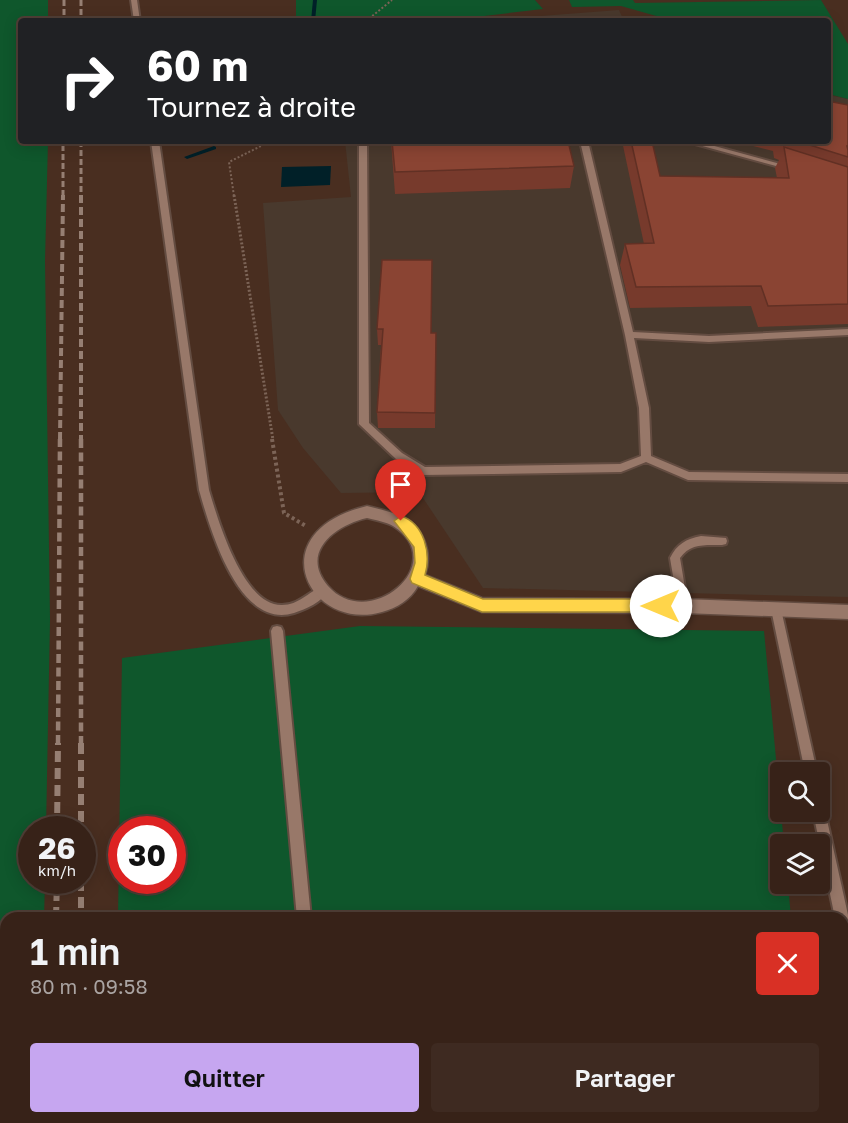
<!DOCTYPE html>
<html lang="fr">
<head>
<meta charset="utf-8">
<style>
	body { margin:0; font-family:"Golos Text",sans-serif; background:#3e2a21; color:#f1f3f6; height:100vh; display:flex; flex-direction:column; font-size:22px; white-space:nowrap }
	* { box-sizing:border-box; margin:0 }
	p { font-size:20px; color:#aaa4a2 }
	.icon { flex:none; width:33px; height:33px; fill:none; stroke:currentColor; stroke-width:2; stroke-linecap:round; stroke-linejoin:round }
	.map { position:relative; flex:1; overflow:hidden }
	.side { position:absolute; left:0px; top:912px; width:849px; height:212px; display:flex; flex-direction:column; background:#372218; border-radius:18px 18px 0 0; box-shadow:0 3px 15px #0003,0 0 0 2px #513f37 }
	.side>* { flex:none }
	.top-card { position:absolute; left:18px; top:18px; width:813px; height:126px; border-radius:6px; box-shadow:0 3px 15px #0003,0 0 0 2px #513f37; background:#202124; color:#fff; overflow:hidden }
	.fabs { position:absolute; left:770px; top:762px; display:grid; gap:12px }
	.fabs a { display:grid; place-items:center; width:60px; height:60px; border-radius:6px; background:#372218; box-shadow:0 3px 15px #0003,0 0 0 2px #513f37; font-size:30px }
	.speed { position:absolute; left:18px; top:816px; display:flex; gap:12px; font-size:30px; font-weight:700; text-align:center }
	.speed>* { display:grid; place-content:center; width:78px; height:78px; border-radius:50%; background:#372218; box-shadow:0 3px 15px #0003,0 0 0 2px #513f37; line-height:1 }
	.speed small { font-size:15px; font-weight:400 }
	.speed .limit { border:9px solid #d22; background:#fff; color:#111 }
	.pin { position:absolute; display:grid; place-items:center; width:51px; height:51px; color:#fff; margin:-62px -26px; border-radius:50% 50% 50% 0; rotate:-45deg; box-shadow:0 0 6px #0007 }
	.pin .icon { rotate:45deg }
	.me { position:absolute; width:66px; margin:-33px; rotate:270deg; stroke-linejoin:round; filter:drop-shadow(0 0 4px #0008) }
	.turn { display:flex; align-items:center; gap:21px; height:126px; padding:0 30px; font-size:27px }
	.turn .icon { width:78px; height:78px; stroke-width:2.5 }
	.turn b { display:block; font-size:42px; line-height:51px }
	.round { display:grid; place-items:center; flex:none; width:63px; height:63px; border-radius:6px; background:#3e2a21 }
	.summary { display:flex; align-items:center; justify-content:space-between; height:102px; padding:0 30px }
	h1 { font-size:36px; font-weight:600; line-height:45px }
	.action { display:flex; gap:12px; margin-top:auto; padding:12px 30px }
	.action a { flex:1; height:69px; border-radius:6px; background:#c6a6f0; color:#111; font-size:24px; font-weight:600; line-height:69px; text-align:center }
	.action a+a { background:#3e2a21; color:#f1f3f6 }
	.map>svg:first-child { display:block }
</style>
</head>
<body>
<div class="map">
<svg width="848" height="1123" viewBox="0 0 848 1123">
	<rect width="100%" height="100%" fill="#492e20"/>
	<!-- industrial -->
	<path fill="#49392d" d="M 619,10 L 624,21 L 476,21 Z
		M 828,95 L 848,99 L 848,597 L 483,588 L 419,492 L 341,493 L 303,448 L 278,410 L 263,203 L 351,197 L 345,141 L 828,141 Z"/>
	<!-- green -->
	<path fill="#0f572c" fill-rule="evenodd" d="M 0,0 L 48,0 L 48,21 L 21,21 L 21,141 L 48,141 L 45,261 L 50,620 L 46,829 L 32,830 L 32,880 L 45,881 L 44,918 L 6,918 L 6,1118 L 40,1118 L 40,1123 L 0,1123 Z
		M 296,0 L 535,0 L 543,9 L 441,21 L 296,21 Z
		M 569,0 L 633,0 L 635,3 L 821,0 L 848,44 L 848,99 L 828,94 L 828,21 L 674,21 L 621,6 L 572,7 Z
		M 360,626 L 764,631 L 784,844 L 780,844 L 780,884 L 788,884 L 791,918 L 118,918 L 122,658 ZM 122,830 L 172,830 L 172,880 L 122,880 Z
		M 115,1118 L 819,1118 L 825,1123 L 115,1123 Z"/>
	<!-- water -->
	<path fill="#012028" d="M 331,166 L 330,185 L 281,187 L 282,167 Z"/>
	<g fill="none" stroke-linecap="round" stroke-linejoin="round">
		<!-- stream -->
		<path fill="#012028" fill-rule="evenodd" d="M 313,0 L 317,0 L 315,21 L 311,21 Z
			M 214,146 L 216,147 L 216,149 L 187,159 L 184,157 Z"/>
		<defs>
			<path id="service" d="M 131,0 L 137,0 L 140,21 L 134,21 Z
				M 151,141 L 159,141 L 209,490 C 218,520 243,606 282,605 C 299,605 308,592 323,586 L 327,588 L 328,591 C 322,602 306,609 294,613 C 238,630 210,528 199,490 Z
				M 359,141 L 367,141 L 369,423 L 402,453 L 425,467 L 620,464 L 641,456 L 639,408 L 625,335 L 580,141 L 588,141 L 633,332 L 709,336 L 848,329 L 848,335 L 709,342 L 634,338 L 649,408 L 651,456 L 689,472 L 848,474 L 848,482 L 688,480 L 646,462 L 621,472 L 423,475 L 396,459 L 359,424 Z
				M 684,141 L 696,141 L 795,168 L 791,170 Z
				M 701,536 L 726,538 L 727,541 L 726,544 L 722,545 C 706,545 690,543 680,558 L 688,606 L 687,609 L 683,611 L 679,609 L 678,606 L 670,558 C 677,544 686,539 701,536 Z
				M 776,604 L 780,606 L 781,609 L 817,772 L 805,772 L 771,609 L 772,606 Z
				M 277,626 L 281,627 L 283,631 L 311,918 L 297,918 L 271,631 L 273,627 Z
				M 819,805 L 823,807 L 825,811 L 848,915 L 848,953 L 843,950 L 843,918 L 835,918 L 813,812 L 819,812 Z
				M 425,1118 L 451,1118 L 453,1123 L 427,1123 Z"/>
			<path id="minor" d="M 367,506 C 378,509 389,511 399,515 C 423,525 433,552 425,575 L 482,598 L 683,599 L 848,605 L 848,619 L 683,613 L 482,612 L 418,586 C 410,600 397,608 382,612 C 309,633 258,532 367,506 ZM 367,518 C 375,520 386,522 393,526 C 452,563 369,633 328,586 C 299,552 336,525 367,518 Z"/>
		</defs>
		<!-- service casing -->
		<use href="#service" stroke="#634c41" stroke-width="4"/>
		<!-- minor casing -->
		<use href="#minor" stroke="#634c41" stroke-width="3"/>
		<!-- path-far2 -->
		<path stroke="#7c6457" stroke-width="2" stroke-dasharray="2 2" stroke-linecap="butt" d="M 366,21 L 392,0
			M 234,196 L 229,162 L 271,141"/>
		<!-- path-far1 -->
		<path stroke="#7c6457" stroke-width="3" stroke-dasharray="2 2" stroke-linecap="butt" d="M 234,195 L 273,440"/>
		<!-- path -->
		<path stroke="#7c6457" stroke-width="4" stroke-dasharray="3 3" stroke-linecap="butt" d="M 272,439 L 284,513 L 306,526"/>
		<!-- service -->
		<use href="#service" fill="#987869" fill-rule="evenodd"/>
		<!-- minor -->
		<use href="#minor" fill="#987869" fill-rule="evenodd"/>
		<!-- rail-far3 -->
		<path stroke="#967f73" stroke-width="3" stroke-dasharray="6 3" stroke-linecap="butt" d="M 64,0 L 64,21
			M 81,0 L 81,21
			M 81,141 L 81,196
			M 63,196 L 63,141"/>
		<!-- rail-far2 -->
		<path stroke="#967f73" stroke-width="4" stroke-dasharray="8 4" stroke-linecap="butt" d="M 81,195 L 81,440
			M 60,440 L 63,195"/>
		<!-- rail-far1 -->
		<path stroke="#967f73" stroke-width="4.5" stroke-dasharray="9 4.5" stroke-linecap="butt" d="M 81,439 L 81,744
			M 58,744 L 60,439"/>
		<!-- rail -->
		<path stroke="#967f73" stroke-width="6" stroke-dasharray="11 6" stroke-linecap="butt" d="M 81,743 L 81,830
			M 57,830 L 58,743
			M 81,880 L 81,918
			M 56,918 L 57,880
			M 53,1118 L 53,1123
			M 79,1123 L 80,1118"/>
	</g>
	<!-- wall -->
	<path fill="#773a2c" d="M 848,105 L 848,324 L 758,327 L 751,306 L 630,308 L 620,265 L 625,244 L 644,244 L 622,141 L 652,141 L 660,176 L 777,178 L 775,168 L 779,160 L 774,158 L 773,151 L 733,141 L 828,141 Z
		M 391,141 L 568,141 L 574,166 L 570,188 L 395,194 Z
		M 377,329 L 436,333 L 435,428 L 378,428 L 377,412 L 381,345 L 378,345 Z
		M 785,913 L 819,918 L 777,918 L 776,916 Z"/>
	<!-- building -->
	<path fill="#8a4433" stroke="#613024" stroke-width="1.5" d="M 828,101 L 848,105 L 848,146 L 847,146 L 848,150 L 848,157 L 797,141 L 828,141 Z
		M 392,141 L 568,141 L 574,166 L 395,172 Z
		M 631,141 L 652,141 L 660,176 L 789,178 L 784,147 L 848,167 L 848,304 L 768,306 L 761,286 L 636,287 L 625,244 L 654,243 Z
		M 382,260 L 432,260 L 431,333 L 436,333 L 435,413 L 377,412 L 383,329 L 377,329 Z
		M 785,913 L 818,915 L 819,918 L 786,918 Z
		M 843,1042 L 848,1068 L 848,1089 L 843,1089 Z"/>
	<!-- route -->
	<path fill="#ffd54a" stroke="#a68a30" stroke-width="1.5" d="M 401,516 C 425,524 431,554 425,575 L 483,599 L 661,599 L 668,606 L 661,612 L 482,612 L 412,583 L 410,579 L 415,563 L 414,547 L 394,521 Z"/>
</svg>
<div class="fabs">
<a><svg class="icon" aria-label="search" viewBox="0 0 24 24"><circle cx="10" cy="10" r="6"/><path d="M15 15l6 6"/></svg></a>
<a><svg class="icon" aria-label="layers" viewBox="0 0 24 24"><path d="M12 4l9 5-9 5-9-5zM3 14l9 5 9-5"/></svg></a>
</div>
<div class="speed"><div>26<small>km/h</small></div><div class="limit">30</div></div>
<div class="pin" style="left:401px;top:521px;background:#d93025"><svg class="icon" aria-label="arrive" viewBox="0 0 24 24"><path d="M6 21V4h12l-3 4 3 4H6"/></svg></div>
<svg class="me" style="left:661px;top:606px" viewBox="-20 -20 40 40"><circle r="19" fill="#fff"/><path d="M0-13L10 11 0 6-10 11z" fill="#ffd54a"/></svg>
<div class="top-card">
<div class="turn"><svg class="icon" aria-label="right" viewBox="0 0 24 24"><path d="M7 20v-9h11M14 6l5 5-5 5"/></svg><div><b>60 m</b>Tournez à droite</div></div>
</div>
<section class="side">
<div class="summary"><div><h1>1 min</h1><p>80 m · 09:58</p></div><a class="round" style="background:#d93025;color:#fff"><svg class="icon" aria-label="close" viewBox="0 0 24 24"><path d="M6 6l12 12M18 6L6 18"/></svg></a></div>
<div class="action"><a>Quitter</a><a>Partager</a></div>
</section>
</div>
</body>
</html>
